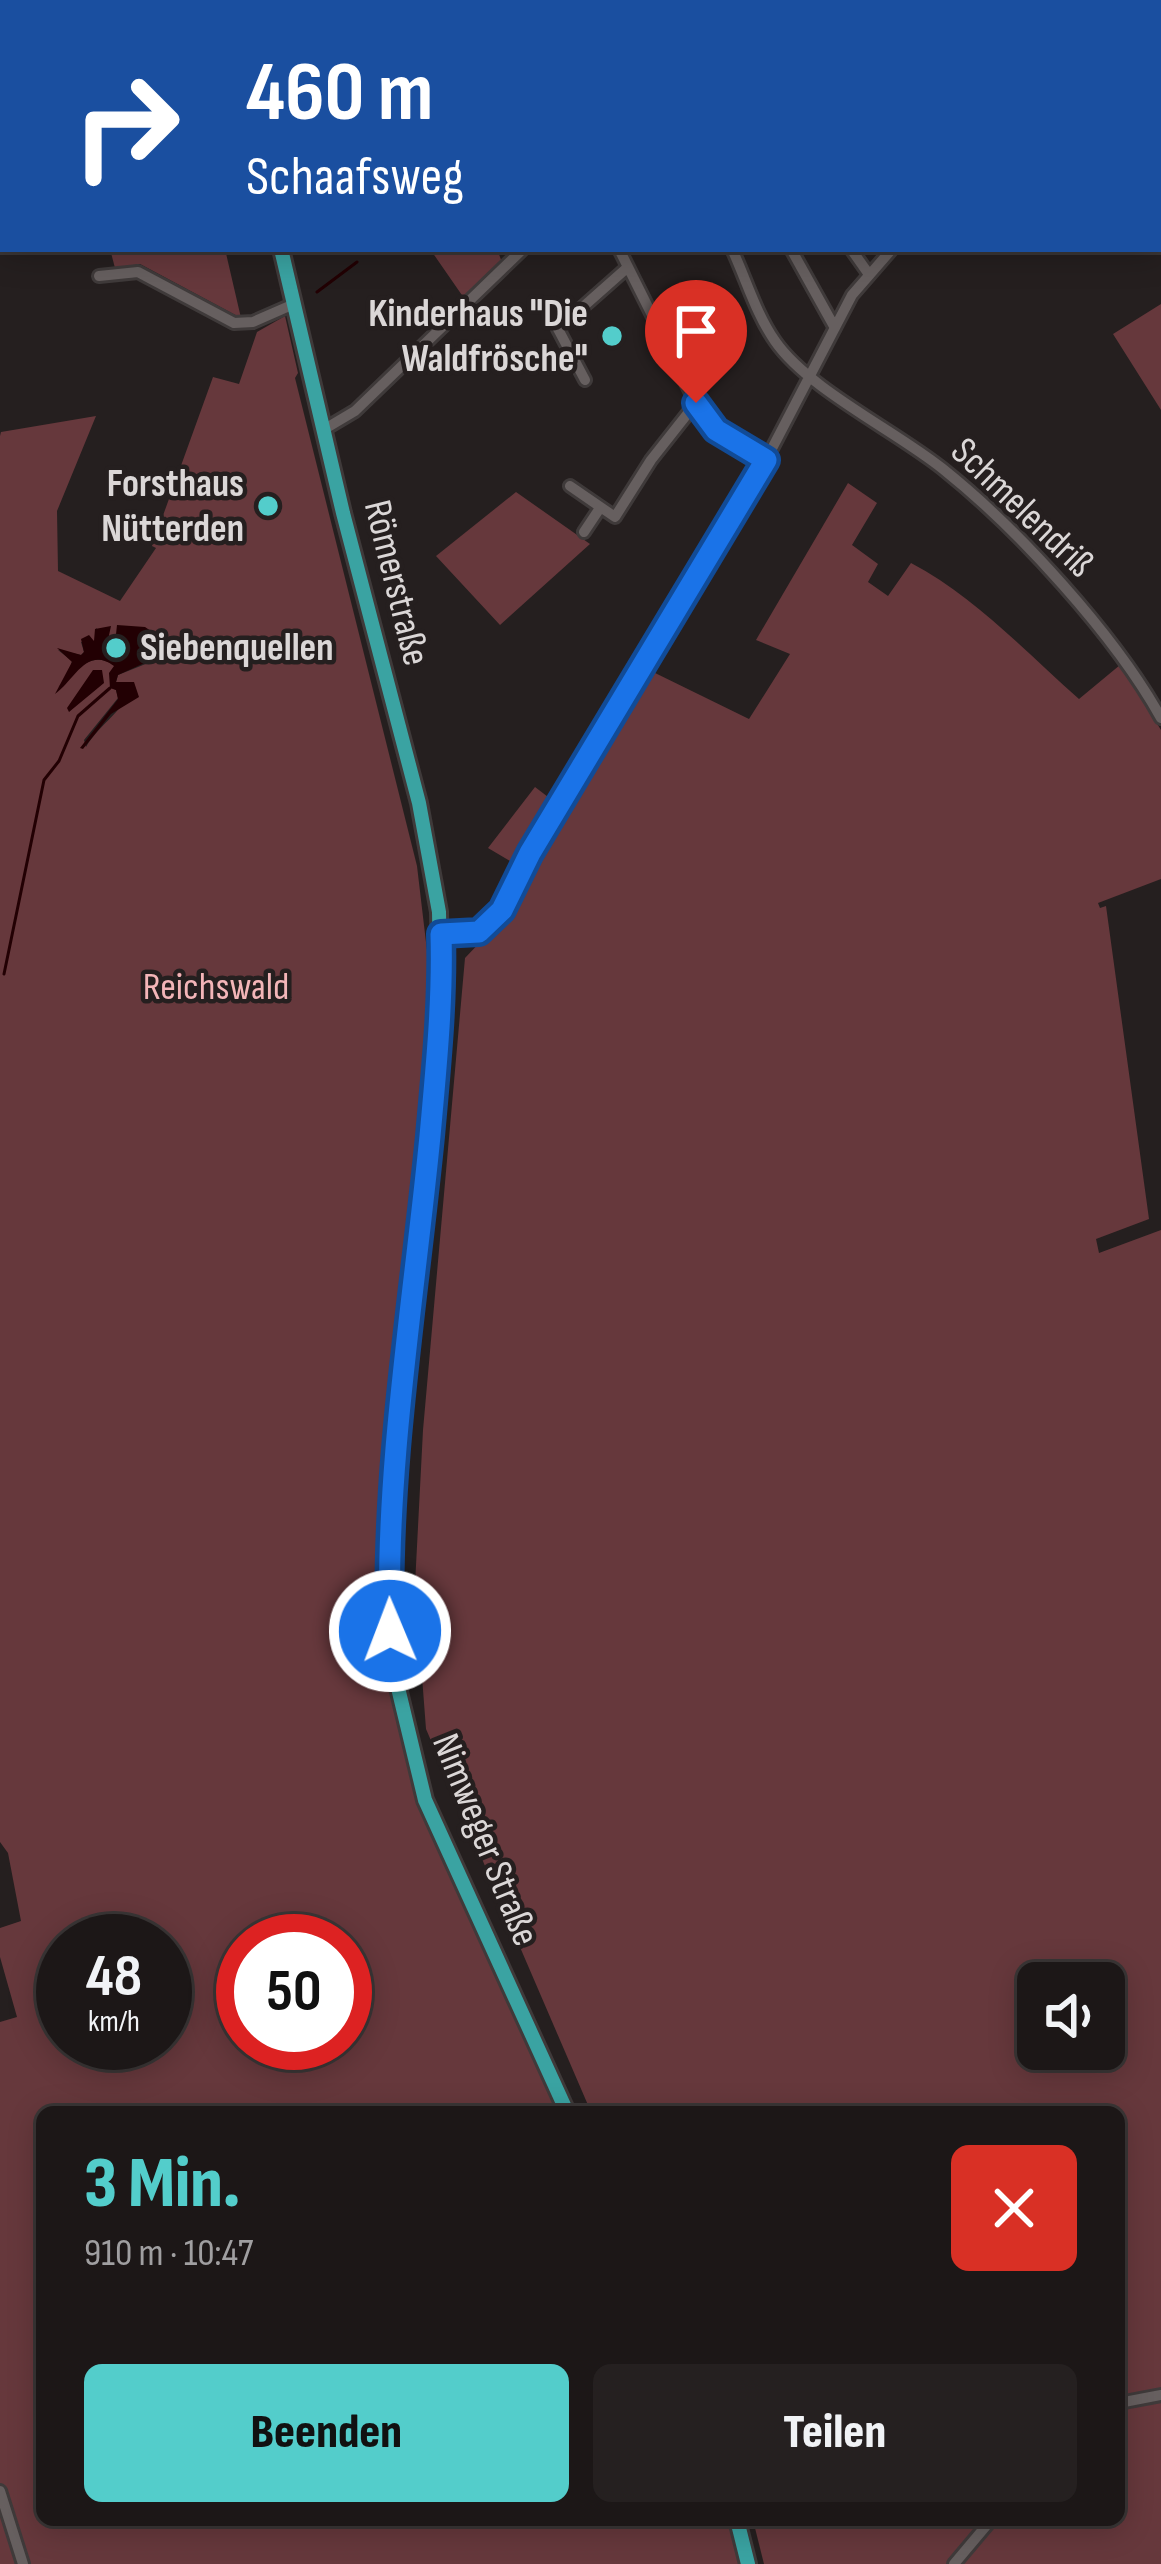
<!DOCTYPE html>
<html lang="de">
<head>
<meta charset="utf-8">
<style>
	body { margin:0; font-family:"Sofia Sans Condensed",sans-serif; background:#252020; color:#f1f3f6; height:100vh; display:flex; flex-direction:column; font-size:45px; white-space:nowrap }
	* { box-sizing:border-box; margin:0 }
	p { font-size:39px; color:#a09fa1 }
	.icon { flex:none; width:66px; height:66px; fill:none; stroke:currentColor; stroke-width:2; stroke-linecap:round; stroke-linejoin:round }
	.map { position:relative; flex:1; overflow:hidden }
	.sheet { position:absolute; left:36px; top:2106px; width:1089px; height:420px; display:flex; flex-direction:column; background:#1c1717; border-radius:18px; box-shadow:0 6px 30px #0003,0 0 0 3px #3a3636 }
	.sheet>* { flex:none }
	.top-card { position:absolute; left:0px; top:0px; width:1161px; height:252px; box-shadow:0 6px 30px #0003,0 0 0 3px #3a3636; background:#1a4fa0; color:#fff; overflow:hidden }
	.tools { position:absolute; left:1017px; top:1962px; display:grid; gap:24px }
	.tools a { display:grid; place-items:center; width:108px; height:108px; border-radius:18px; background:#1c1717; box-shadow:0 6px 30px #0003,0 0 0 3px #3a3636; font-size:60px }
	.speed { position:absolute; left:36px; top:1914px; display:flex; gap:24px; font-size:60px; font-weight:700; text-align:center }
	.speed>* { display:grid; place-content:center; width:156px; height:156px; border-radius:50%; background:#1c1717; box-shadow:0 6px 30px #0003,0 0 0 3px #3a3636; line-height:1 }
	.speed small { font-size:30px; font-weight:400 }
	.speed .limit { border:18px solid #d22; background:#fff; color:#111 }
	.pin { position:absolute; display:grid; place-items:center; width:102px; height:102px; color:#fff; margin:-123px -51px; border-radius:50% 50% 50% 0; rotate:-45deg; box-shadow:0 0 12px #0007 }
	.pin .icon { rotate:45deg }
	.me { position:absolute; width:132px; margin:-66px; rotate:359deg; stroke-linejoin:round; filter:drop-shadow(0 0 9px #0008) }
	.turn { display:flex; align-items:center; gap:42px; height:252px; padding:0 48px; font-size:54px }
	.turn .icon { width:156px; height:156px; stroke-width:2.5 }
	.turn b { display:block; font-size:84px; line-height:102px }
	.round { display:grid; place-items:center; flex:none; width:126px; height:126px; border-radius:18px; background:#252020 }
	.summary { display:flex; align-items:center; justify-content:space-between; height:204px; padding:0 48px }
	h1 { font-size:72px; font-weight:800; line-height:90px; color:#53cdcb }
	.cta { display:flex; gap:24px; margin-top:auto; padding:24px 48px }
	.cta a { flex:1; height:138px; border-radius:18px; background:#53cdcb; color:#111; font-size:48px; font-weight:800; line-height:138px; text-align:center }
	.cta a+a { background:#252020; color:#f1f3f6 }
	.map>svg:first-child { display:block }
</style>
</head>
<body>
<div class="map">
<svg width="1161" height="2564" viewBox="0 0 1161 2564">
	<rect width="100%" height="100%" fill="#251f1f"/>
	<!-- green -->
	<path fill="#66383c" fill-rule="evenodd" d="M 110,249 L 225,249 L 241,318 L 140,264 L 115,268 Z
		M 430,249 L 497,249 L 503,265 L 466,301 Z
		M 1161,304 L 1161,410 L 1113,334 Z
		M 285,316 L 298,373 L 295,378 L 417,866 L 432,993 L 400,1413 L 390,1631 L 415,1766 L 567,2112 L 42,2112 L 42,2520 L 735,2520 L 744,2564 L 0,2564 L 0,2022 L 17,2017 L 0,1957 L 0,1928 L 21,1921 L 8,1853 L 0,1842 L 0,436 L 1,432 L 96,416 L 57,511 L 58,571 L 120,601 L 156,548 L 152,546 L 213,377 L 239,384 L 257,332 ZM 96,628 L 108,640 L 102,646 L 108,653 L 115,651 L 113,642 L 154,633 L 161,648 L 158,659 L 118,675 L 116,682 L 134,683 C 127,709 100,723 86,747 L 84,740 L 118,698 L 116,690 L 110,687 L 110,673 L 115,666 C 91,649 76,671 58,687 L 68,676 L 72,661 L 58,650 L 81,655 L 84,652 L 81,642 L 95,642 ZM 63,1941 L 165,1941 L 165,2043 L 63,2043 ZM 243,1941 L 345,1941 L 345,2043 L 243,2043 Z
		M 848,483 L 877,503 L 852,545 L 878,564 L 868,582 L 888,596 L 911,563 C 974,596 1026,652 1079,699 L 1120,665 L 1161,730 L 1161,879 L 1098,903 L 1100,908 L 1106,906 L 1149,1219 L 1096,1239 L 1099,1253 L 1161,1230 L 1161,2564 L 764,2564 L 753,2520 L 1119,2520 L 1119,2112 L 591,2112 L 426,1729 L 415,1585 L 423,1430 L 465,958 L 503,918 L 563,809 L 651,671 L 749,719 L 790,654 L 756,640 ZM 1038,1983 L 1104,1983 L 1104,2049 L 1038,2049 Z
		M 516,492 L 590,544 L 500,625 L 436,556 Z
		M 535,787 L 552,800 L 515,864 L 488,848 Z"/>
	<!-- water -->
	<path fill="#220003" d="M 117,625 L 145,627 L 154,633 L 160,656 L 118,675 L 116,682 L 134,682 L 139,697 L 111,714 L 83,749 L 80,748 L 118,699 L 116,690 L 110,688 L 109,673 L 114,666 C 86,646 75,680 55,694 L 72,662 L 57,648 L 81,655 L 84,652 L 81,639 L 89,635 L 94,641 L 95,629 L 111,626 L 108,640 L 102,646 L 114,653 Z
		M 93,670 L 102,670 L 104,683 L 69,712 L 67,708 Z"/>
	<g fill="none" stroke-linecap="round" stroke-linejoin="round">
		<!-- stream -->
		<path stroke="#220003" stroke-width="3" d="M 523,3 L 525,0
			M 317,292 L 357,262
			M 4,974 L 44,780 L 59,761 L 78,716 L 110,688"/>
		<defs>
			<path id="minor" d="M 730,0 L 732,3
				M 1126,0 L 1126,3
				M 326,3 L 330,0
				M 697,3 L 697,0
				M 926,3 L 926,0
				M 1158,22 L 1161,20
				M 1158,101 L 1161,106
				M 619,249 L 696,403 L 715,430 L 766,460
				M 732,249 C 746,279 756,314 775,341 C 808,389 896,431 943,469 C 1018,529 1115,635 1161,718
				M 791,249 L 835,328
				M 851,249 L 868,273
				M 99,276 L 138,272 L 234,323 L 253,322 L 294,304
				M 585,380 L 558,329 L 628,267
				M 323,430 L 355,411 L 523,249
				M 570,486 L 615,517 L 651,460 L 696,403
				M 584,532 L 600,508
				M 441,934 L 479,932 L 502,910 L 530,853 L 752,487 L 852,295 L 892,249
				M 1119,2403 L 1161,2395
				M 0,2491 L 23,2564
				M 954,2564 L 991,2520"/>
			<path id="major" d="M 217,0 L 218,3
				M 281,249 L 343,513 L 419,803 L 439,912 L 441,1018 L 389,1567 L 393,1667 L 425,1800 L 567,2112
				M 737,2520 L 748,2564"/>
		</defs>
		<!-- minor casing -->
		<use href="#minor" stroke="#3f3a3a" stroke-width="16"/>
		<!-- major casing -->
		<use href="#major" stroke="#3f3a3a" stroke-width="20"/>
		<!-- minor -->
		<use href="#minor" stroke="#665f5f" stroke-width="10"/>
		<!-- major -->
		<use href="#major" stroke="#3aa3a2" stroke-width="14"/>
	</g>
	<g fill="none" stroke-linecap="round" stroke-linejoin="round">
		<defs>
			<path id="route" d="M 390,1631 C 385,1467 414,1300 430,1136 C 436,1069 443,1002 441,934 L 479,932 L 502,910 L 530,853 L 766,460 L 716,430 L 696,403"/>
		</defs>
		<!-- route casing -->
		<use href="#route" stroke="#114b97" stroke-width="30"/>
		<!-- route -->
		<use href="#route" stroke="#1a73e8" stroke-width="21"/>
	</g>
	<!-- markers -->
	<g fill="#53cdcb" stroke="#251f1f" stroke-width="4.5">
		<circle cx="612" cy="336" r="12"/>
		<circle cx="268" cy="506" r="12"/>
		<circle cx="116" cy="648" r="12"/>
	</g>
	<g text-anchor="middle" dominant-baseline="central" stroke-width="9" stroke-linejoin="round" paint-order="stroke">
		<!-- poi labels -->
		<g font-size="39" font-weight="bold" fill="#dbd7d7" stroke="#251f1f" text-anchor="end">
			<text x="588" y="314">Kinderhaus "Die<tspan x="588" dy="45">Waldfrösche"</tspan></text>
			<text x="244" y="484">Forsthaus<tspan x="244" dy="45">Nütterden</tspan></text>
			<text x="140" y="648" text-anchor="start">Siebenquellen</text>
		</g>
		<!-- street labels -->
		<g font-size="39" fill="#dbd7d7" stroke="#251f1f">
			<text transform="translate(1022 508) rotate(44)">Schmelendriß</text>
			<text transform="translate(396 583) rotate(76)">Römerstraße</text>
			<text transform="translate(485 1840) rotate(68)">Nimweger Straße</text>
		</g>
		<!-- park labels -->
		<g font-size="39" fill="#f3b5b8" stroke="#251f1f">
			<text x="216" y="987">Reichswald</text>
		</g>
	</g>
</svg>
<div class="tools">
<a><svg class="icon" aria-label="sound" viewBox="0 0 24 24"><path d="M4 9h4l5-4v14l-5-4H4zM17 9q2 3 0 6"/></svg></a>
</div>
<div class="speed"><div>48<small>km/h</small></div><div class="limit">50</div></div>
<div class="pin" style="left:696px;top:403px;background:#d93025"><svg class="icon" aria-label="arrive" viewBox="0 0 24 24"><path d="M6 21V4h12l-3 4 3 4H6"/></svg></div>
<svg class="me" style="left:390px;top:1631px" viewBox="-20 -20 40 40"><circle r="17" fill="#1a73e8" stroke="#fff" stroke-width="3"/><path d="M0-11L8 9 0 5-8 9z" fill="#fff"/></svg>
<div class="top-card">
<div class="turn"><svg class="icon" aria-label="right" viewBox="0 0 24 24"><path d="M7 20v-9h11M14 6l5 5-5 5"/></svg><div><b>460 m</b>Schaafsweg</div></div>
</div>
<section class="sheet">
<div class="summary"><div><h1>3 Min.</h1><p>910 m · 10:47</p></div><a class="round" style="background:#d93025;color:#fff"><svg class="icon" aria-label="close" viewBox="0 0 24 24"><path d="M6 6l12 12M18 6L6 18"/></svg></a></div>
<div class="cta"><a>Beenden</a><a>Teilen</a></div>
</section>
</div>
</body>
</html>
